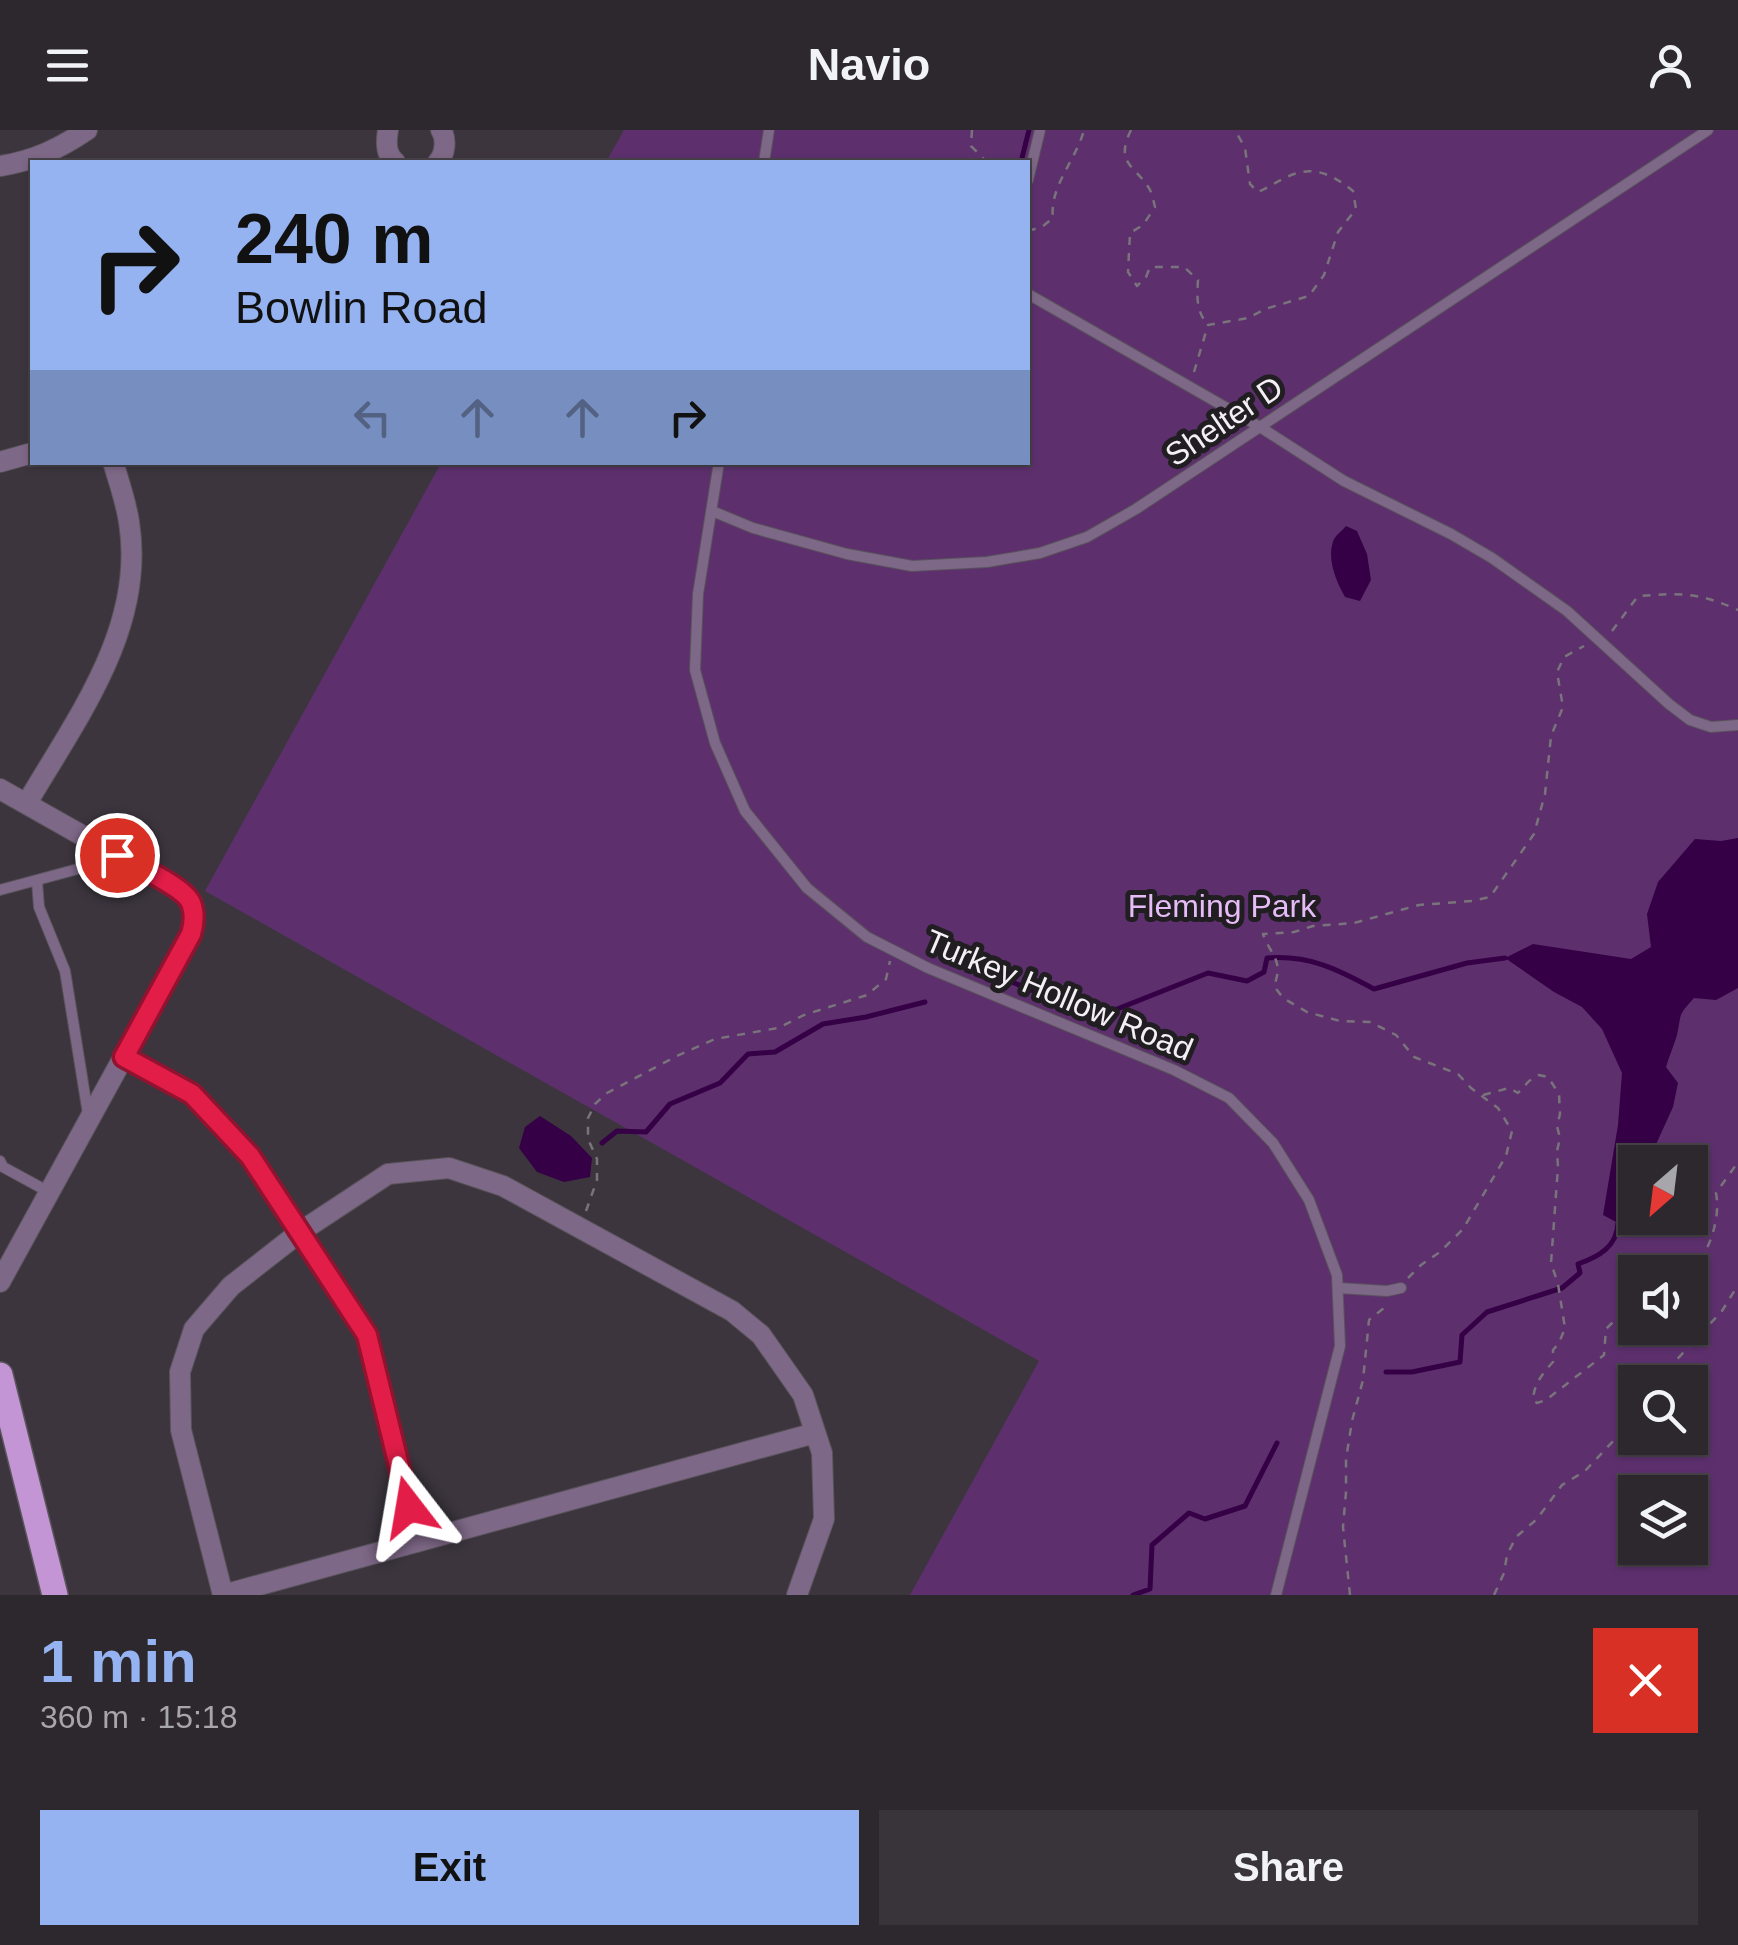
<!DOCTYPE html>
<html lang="en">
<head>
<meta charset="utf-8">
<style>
	body { margin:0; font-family:Helvetica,sans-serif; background:#39343a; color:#f1f3f6; height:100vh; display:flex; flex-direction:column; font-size:38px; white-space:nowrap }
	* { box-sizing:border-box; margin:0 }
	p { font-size:32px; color:#a7a6aa }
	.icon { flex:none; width:55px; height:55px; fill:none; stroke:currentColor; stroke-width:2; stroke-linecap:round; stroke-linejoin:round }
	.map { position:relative; height:1465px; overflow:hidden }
	.side { display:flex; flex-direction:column; background:#2d282e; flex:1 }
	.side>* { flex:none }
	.hud { position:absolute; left:30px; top:30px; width:1000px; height:305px; border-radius:0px; box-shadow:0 2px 8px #0004,0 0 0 2px #48444a; background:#95b2f1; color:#111; overflow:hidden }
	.needle { width:65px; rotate:208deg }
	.controls { position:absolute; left:1618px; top:1015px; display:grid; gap:20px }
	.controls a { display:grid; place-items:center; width:90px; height:90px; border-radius:0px; background:#2d282e; box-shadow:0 2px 8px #0004,0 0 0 2px #48444a; font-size:50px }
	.pin { position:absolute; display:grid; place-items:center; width:85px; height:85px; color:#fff; margin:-42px; border:5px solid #fff; border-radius:50%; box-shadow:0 2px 10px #0007 }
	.me { position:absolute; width:110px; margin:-55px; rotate:346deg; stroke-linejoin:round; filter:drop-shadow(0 0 8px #0008) }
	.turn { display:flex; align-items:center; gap:35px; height:210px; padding:0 40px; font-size:45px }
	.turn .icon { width:130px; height:130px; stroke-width:2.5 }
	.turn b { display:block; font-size:70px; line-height:85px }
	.lanes { display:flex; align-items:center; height:95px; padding:0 40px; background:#0003; justify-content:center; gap:50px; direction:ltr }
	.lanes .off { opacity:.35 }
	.round { display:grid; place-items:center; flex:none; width:105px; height:105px; border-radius:0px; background:#39343a }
	.overview { display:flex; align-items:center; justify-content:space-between; height:170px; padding:0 40px }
	h1 { font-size:60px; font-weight:700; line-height:75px; color:#95b2f1 }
	.cta { display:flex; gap:20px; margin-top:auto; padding:20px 40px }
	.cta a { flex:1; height:115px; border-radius:0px; background:#95b2f1; color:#111; font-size:40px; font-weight:700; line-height:115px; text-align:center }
	.cta a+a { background:#39343a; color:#f1f3f6 }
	header { display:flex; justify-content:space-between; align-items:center; height:130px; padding:0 40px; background:#2d282e; font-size:45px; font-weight:700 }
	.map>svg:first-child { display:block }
</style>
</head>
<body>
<header><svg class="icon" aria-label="menu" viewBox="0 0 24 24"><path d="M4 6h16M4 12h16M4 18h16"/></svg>Navio<svg class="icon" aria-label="person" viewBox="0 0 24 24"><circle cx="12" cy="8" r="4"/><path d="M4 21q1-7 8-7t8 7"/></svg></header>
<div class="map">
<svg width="1738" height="1465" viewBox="0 0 1738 1465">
	<rect width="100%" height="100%" fill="#3c353e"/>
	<!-- green -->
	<path fill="#5d306d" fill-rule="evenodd" d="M 624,0 L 1738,0 L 1738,1465 L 910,1465 L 1039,1231 L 205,761 L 441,333 L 1028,332 L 1028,32 L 606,32 ZM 1635,1032 L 1690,1032 L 1690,1088 L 1635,1088 ZM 1635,1142 L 1690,1142 L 1690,1198 L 1635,1198 ZM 1635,1252 L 1690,1252 L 1690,1308 L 1635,1308 ZM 1635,1362 L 1690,1362 L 1690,1418 L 1635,1418 Z"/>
	<!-- water -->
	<path fill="#350045" d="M 1346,396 L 1357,401 L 1367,424 L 1371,450 L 1360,471 L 1345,467 C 1336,451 1326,428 1334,409 C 1337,404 1342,401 1346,396 Z
		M 1738,708 L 1738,858 L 1716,870 L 1694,868 C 1677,887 1682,882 1677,905 C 1674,916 1669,926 1666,937 L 1678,953 L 1673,977 L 1648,1032 L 1635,1032 L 1635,1059 L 1618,1093 L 1603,1085 L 1618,995 L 1622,943 L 1602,899 L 1582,877 L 1554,862 L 1505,828 L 1533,814 L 1631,829 L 1651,817 L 1647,784 L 1658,752 L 1695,709 L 1721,711 Z
		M 540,986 L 571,1006 L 592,1028 L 590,1047 L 564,1052 L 537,1042 L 519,1018 L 525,997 Z"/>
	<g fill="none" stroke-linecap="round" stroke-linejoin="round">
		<!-- stream -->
		<path stroke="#350045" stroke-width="5" d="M 1021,32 L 1029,0
			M 1007,850 L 1097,887 L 1208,843 L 1247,851 L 1264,842 L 1267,828 C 1310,825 1337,839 1374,859 L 1467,833 L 1505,828
			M 602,1013 L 617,1001 L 646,1002 L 670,974 L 720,953 L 748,924 L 775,922 L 823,894 L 866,887 L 925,872
			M 1386,1242 L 1412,1242 L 1460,1232 L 1462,1205 L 1487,1182 L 1562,1158 L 1580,1143 L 1578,1134 C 1598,1127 1617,1117 1618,1093
			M 1133,1465 L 1150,1459 L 1152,1415 L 1189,1383 L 1205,1389 L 1245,1376 L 1277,1313"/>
		<defs>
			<path id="lane" d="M 764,32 L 769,0
				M 1028,50 L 1040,0
				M 1028,164 L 1260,297 L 1344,351 L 1451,404 L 1492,428 L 1567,481 L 1669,574 L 1690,590 L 1711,597 L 1738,595
				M 719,332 L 698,464 L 695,540 L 715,613 L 745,681 L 807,758 L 867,807 L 928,838 L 1174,940 L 1229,968 L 1273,1013 L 1309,1070 L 1337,1145 L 1340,1216 L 1276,1465
				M 712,381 L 753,398 L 847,424 L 912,436 L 987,432 L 1040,423 L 1087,407 L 1136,379 L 1708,0
				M 37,751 L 39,777 L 65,841 L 88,984
				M 0,760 L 100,733 L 116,725
				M 0,1031 L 3,1037 L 49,1062
				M 1339,1158 L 1387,1161 L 1401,1158"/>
			<path id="street" d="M 388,0 C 386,11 386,25 395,32
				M 438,32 C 445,25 447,9 441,0
				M 0,36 C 33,31 59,19 87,0
				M 0,332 L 32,323
				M 0,659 L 184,763 C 193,776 195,788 191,804 L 0,1152
				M 27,673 C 77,588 146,497 129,392 C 126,372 119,352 113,332
				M 124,927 L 192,964 L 250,1026 L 367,1205 L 417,1412
				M 223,1465 L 181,1300 L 180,1242 L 194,1199 L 231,1156 L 300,1102 L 388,1044 L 449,1038 L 503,1056 L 732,1181 L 761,1205 L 803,1265 L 822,1323 L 824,1389 L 797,1465
				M 223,1465 L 815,1303"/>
			<path id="primary" d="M 0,1245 L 55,1465"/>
		</defs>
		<!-- lane casing -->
		<use href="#lane" stroke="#59535b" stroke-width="12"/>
		<!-- street casing -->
		<use href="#street" stroke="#59535b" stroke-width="22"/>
		<!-- primary casing -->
		<use href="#primary" stroke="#59535b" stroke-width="28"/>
		<!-- path -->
		<path stroke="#79737b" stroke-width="2.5" stroke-dasharray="8 8" stroke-linecap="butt" d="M 972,0 L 971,16 L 987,32
			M 1131,0 C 1114,35 1136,35 1150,60 C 1152,64 1154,73 1155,77 L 1143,95 L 1130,103 L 1128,142 L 1137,156 L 1146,147 L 1150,137 L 1184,137 L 1198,150 C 1197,167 1196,180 1207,194
			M 1028,101 L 1042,97 L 1053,88 C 1049,57 1076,30 1084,0
			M 1194,242 L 1208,195 L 1248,188 L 1265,179 L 1309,166 L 1324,145 L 1338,102 L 1356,79 L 1353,61 C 1336,47 1317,36 1294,44 C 1282,48 1270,57 1258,62 L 1250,54 L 1245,18 L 1235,0
			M 1612,501 L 1638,466 C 1680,463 1698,462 1738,480
			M 1483,965 L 1509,958 L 1518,963 L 1529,951 L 1539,945 L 1548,947 L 1559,964 L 1560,984 L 1557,996 L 1560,1008 L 1557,1021 L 1558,1037 L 1551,1133 L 1558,1154 L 1565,1198 L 1559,1213 L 1553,1220 L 1553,1232 C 1542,1244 1534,1254 1533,1270 L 1537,1273 L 1546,1270 L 1604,1225 L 1606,1199 L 1620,1185 L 1635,1176
			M 586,1081 L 597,1050 L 597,1029 L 588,1009 L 588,988 L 595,974 L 607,963 L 677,926 L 715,909 L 778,898 L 804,885 L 867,865 L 886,849 L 890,831
			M 1688,1142 C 1709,1127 1721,1088 1716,1063 L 1738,1032
			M 1408,1148 L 1421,1135 L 1440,1122 L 1463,1099 L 1506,1026 L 1512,1001 L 1498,978 L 1471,958 L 1458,944 L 1414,927 L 1396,905 L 1370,892 L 1340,891 L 1307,882 L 1283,868 L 1274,856 C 1284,830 1271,826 1263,804 L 1294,802 L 1313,796 L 1354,793 L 1419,775 L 1472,771 L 1490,767 L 1534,704 L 1545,664 L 1551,606 L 1563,577 L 1557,542 L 1564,527 L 1584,516
			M 1656,1252 L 1722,1181 L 1738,1155
			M 1350,1465 L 1343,1397 L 1346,1362 L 1346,1329 L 1352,1291 L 1363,1250 L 1369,1190 L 1389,1174
			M 1494,1465 L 1504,1443 L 1507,1425 L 1516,1407 L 1537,1389 L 1562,1355 L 1585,1341 L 1635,1288"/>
		<!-- lane -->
		<use href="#lane" stroke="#7e6887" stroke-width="10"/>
		<!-- street -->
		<use href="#street" stroke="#7e6887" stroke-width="20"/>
		<!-- primary -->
		<use href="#primary" stroke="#c495d4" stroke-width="25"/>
	</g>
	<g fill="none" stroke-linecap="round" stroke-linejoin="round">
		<defs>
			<path id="route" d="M 117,725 C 134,735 184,756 191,773 C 195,783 194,794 191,804 L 124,927 L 192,964 L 250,1026 L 367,1205 L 409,1377"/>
		</defs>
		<!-- route casing -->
		<use href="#route" stroke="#92132f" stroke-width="25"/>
		<!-- route -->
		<use href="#route" stroke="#e11d48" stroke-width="18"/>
	</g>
	<g text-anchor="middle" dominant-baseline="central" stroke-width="10" stroke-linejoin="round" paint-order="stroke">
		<!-- street labels -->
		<g font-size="32" fill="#f3eff5" stroke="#211e22">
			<text transform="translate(1224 291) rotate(-34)">Shelter D</text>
			<text transform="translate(1059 865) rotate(23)">Turkey Hollow Road</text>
		</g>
		<!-- park labels -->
		<g font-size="32" fill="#e6bcf6" stroke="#211e22">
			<text x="1222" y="776">Fleming Park</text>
		</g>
	</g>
</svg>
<div class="controls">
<a><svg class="needle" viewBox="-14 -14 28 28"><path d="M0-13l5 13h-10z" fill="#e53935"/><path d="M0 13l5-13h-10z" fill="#a7a6aa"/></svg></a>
<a><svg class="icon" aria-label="sound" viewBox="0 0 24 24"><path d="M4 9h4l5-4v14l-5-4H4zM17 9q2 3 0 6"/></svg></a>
<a><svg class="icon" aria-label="search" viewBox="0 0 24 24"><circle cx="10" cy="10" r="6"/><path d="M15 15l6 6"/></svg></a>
<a><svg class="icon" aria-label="layers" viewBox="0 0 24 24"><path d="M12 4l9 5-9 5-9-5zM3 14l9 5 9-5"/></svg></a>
</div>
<div class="pin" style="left:117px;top:725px;background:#d93025"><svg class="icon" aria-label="arrive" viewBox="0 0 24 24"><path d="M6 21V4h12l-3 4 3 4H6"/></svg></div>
<svg class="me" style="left:409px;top:1377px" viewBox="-20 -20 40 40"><path d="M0-17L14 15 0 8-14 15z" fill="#e11d48" stroke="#fff" stroke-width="4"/></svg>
<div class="hud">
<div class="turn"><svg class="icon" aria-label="right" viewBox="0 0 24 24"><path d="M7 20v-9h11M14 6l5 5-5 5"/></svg><div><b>240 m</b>Bowlin Road</div></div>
<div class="lanes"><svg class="icon off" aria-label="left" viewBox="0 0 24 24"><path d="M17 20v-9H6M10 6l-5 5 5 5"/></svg><svg class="icon off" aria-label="ahead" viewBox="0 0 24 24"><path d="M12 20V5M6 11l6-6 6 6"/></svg><svg class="icon off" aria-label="ahead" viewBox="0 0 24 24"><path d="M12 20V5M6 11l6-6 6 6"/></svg><svg class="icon" aria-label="right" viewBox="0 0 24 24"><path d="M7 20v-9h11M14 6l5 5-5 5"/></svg></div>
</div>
</div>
<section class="side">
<div class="overview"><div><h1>1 min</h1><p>360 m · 15:18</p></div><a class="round" style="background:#d93025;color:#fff"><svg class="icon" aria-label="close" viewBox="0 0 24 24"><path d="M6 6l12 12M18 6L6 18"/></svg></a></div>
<div class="cta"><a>Exit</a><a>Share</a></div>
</section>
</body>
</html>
